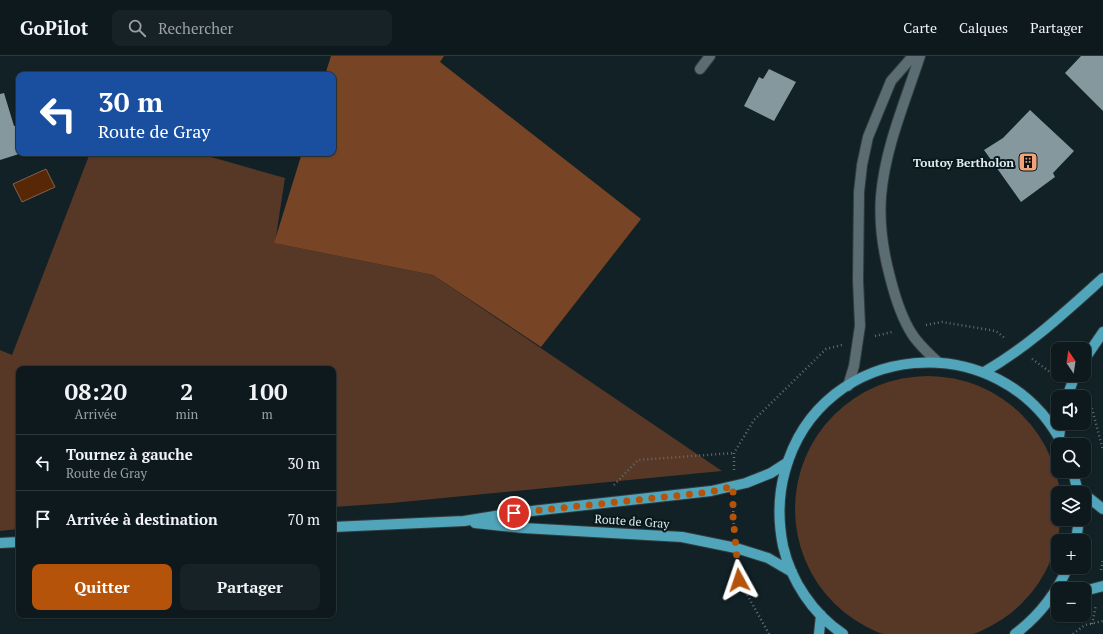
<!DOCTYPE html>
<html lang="fr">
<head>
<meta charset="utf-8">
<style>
	body { margin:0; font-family:"PT Serif",serif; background:#162225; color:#f1f3f6; height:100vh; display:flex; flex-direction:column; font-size:15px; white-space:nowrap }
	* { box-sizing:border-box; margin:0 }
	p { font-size:13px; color:#9aa0a3 }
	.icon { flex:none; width:22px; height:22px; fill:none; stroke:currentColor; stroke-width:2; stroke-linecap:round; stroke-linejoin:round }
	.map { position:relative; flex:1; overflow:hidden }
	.panel { position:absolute; left:16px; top:310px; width:320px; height:252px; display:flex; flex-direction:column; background:#0d191c; border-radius:8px; box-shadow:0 1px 3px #0004,0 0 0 1px #2d383b }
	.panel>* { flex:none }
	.hud { position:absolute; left:16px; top:16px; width:320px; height:84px; border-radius:8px; box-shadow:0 1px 3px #0004,0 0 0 1px #2d383b; background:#1a4fa0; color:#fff; overflow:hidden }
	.needle { width:26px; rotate:347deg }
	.tools { position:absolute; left:1051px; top:286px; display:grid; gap:8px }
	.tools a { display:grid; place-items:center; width:40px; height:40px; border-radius:8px; background:#0d191c; box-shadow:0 1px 3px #0004,0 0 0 1px #2d383b; font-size:20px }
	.pin { position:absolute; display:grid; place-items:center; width:34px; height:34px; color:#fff; margin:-17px; border:2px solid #fff; border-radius:50%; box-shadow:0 1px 4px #0007 }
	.me { position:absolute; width:44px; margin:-22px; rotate:355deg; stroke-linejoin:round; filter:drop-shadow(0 0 3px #0008) }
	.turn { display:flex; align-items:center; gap:14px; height:84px; padding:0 16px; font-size:18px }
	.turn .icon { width:52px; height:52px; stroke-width:2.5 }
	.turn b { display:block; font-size:28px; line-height:34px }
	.eta { display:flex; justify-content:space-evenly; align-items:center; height:68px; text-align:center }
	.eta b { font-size:24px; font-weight:700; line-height:28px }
	.action { display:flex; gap:8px; margin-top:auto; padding:8px 16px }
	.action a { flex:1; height:46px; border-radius:8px; background:#b45309; color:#fff; font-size:16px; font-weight:700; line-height:46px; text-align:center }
	.action a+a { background:#162225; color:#f1f3f6 }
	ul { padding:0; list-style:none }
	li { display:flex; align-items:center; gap:12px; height:56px; padding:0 16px; border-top:1px solid #2d383b }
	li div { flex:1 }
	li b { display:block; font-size:15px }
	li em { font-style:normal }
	header { display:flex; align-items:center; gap:24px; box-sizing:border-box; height:56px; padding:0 20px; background:#0d191c; border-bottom:1px solid #2d383b }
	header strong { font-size:19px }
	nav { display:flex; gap:22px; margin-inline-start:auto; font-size:14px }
	.search { width:280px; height:36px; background:#162225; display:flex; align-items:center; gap:10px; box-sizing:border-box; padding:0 14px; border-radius:8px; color:#9aa0a3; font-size:15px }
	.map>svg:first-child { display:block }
</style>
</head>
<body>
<header>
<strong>GoPilot</strong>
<div class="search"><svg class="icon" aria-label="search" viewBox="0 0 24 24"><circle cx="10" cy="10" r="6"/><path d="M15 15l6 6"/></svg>Rechercher</div>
<nav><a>Carte</a><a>Calques</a><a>Partager</a></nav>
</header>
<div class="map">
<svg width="1103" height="578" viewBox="0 0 1103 578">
	<rect width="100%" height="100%" fill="#112125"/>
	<!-- green -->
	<path fill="#573725" d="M 90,97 L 197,97 L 285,122 L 275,187 L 433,219 L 722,415 L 392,447 L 333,451 L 333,313 L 19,313 L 19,473 L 0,475 L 0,294 L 12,299 Z
		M795 453a133 133 0 1 1 266 0a133 133 0 1 1-266 0Z"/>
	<!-- forest -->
	<path fill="#774425" d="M 331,0 L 444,0 L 440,6 L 641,163 L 541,291 L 433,219 L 274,187 L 302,97 L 333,97 L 333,19 L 325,19 Z"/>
	<!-- water -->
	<path fill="#582806" stroke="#81624c" d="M 46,113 L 55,131 L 22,146 L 13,128 Z"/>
	<!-- building -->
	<path fill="#85989e" d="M 1081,0 L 1103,0 L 1103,55 L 1065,17 Z
		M 769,13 L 796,26 L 774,65 L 744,50 L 759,21 L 763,23 Z
		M 4,37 L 14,70 L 19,69 L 19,98 L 0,104 L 0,38 Z
		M 1030,54 L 1074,95 L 1053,117 L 1055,121 L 1021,146 L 984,94 L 1003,82 Z"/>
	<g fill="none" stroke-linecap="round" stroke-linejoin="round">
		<defs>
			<path id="minor" d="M 920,0 C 905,46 885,92 881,140 C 879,167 883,195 890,221 C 895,241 901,261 912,278 C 919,289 929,298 939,307
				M 700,13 L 710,0
				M 848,330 L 854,310 L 860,270 L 858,224 L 859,136 L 862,109 L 868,81 L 891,25 L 913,0"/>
			<path id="major" d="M 1084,304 L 1103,276
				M 984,316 C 1028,291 1065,256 1103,222
				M 1067,341 L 1075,319
				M 1059,381 L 1061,367
				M 1073,415 L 1078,437
				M 1084,438 L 1103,453
				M 475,467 L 523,472 L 682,481 L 736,492 L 768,502 L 792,516
				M 333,471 L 464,465 L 514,457 L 711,435 L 746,427 L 771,417 L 788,406
				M 1076,485 L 1079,463
				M 0,487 L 19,486
				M 1084,535 L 1103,530
				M 819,578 L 821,559
				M 843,578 C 813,558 791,525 783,490 C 778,465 778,440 785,415 C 821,283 1001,268 1063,389
				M 1015,578 C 1039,560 1056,538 1068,511"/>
		</defs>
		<!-- minor casing -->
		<use href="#minor" stroke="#323c3f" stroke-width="12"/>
		<!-- major casing -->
		<use href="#major" stroke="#323c3f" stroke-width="12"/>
		<!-- path -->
		<path stroke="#606e71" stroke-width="2.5" stroke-dasharray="1 3" stroke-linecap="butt" d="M 926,269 L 942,266 L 996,275 L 1006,283
			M 875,280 L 892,276
			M 1032,303 L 1057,321
			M 1084,344 L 1091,349 L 1103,394
			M 734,414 L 734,397 L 754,364 L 826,293 L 842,289
			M 614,429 L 638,404 L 734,397
			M 733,447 L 734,476
			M 737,509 L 739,524 L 769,578
			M 1101,514 L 1103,503
			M 1092,568 L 1096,549
			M 1073,578 L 1085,569 L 1103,565"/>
		<!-- minor -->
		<use href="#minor" stroke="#5b6d72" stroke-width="10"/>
		<!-- major -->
		<use href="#major" stroke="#51a5bb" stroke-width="10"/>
	</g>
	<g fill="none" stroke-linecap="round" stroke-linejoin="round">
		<!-- route -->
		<path stroke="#b45309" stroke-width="7" stroke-dasharray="0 12.6" d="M 514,457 L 711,436 L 733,430 L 733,460 L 739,524"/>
	</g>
	<!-- icons -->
	<defs>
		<symbol id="building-square" viewBox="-11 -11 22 22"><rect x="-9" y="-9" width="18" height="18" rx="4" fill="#efa377" stroke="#08181c"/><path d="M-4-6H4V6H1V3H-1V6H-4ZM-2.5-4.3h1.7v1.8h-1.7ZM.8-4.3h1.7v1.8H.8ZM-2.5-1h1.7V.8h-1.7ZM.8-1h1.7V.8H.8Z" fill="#111"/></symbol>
	</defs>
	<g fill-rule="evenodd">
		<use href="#building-square" x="1017" y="95" width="22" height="22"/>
	</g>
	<g text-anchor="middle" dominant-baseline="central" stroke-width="4" stroke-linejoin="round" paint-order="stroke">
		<!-- poi labels -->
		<g font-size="12" font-weight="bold" fill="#e1ebee" stroke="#08181c" text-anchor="end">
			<text x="1014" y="106">Toutoy Bertholon</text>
		</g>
		<!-- street labels -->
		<g font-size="12" fill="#e1ebee" stroke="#08181c">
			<text transform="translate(632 465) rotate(4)">Route de Gray</text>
		</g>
	</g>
</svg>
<div class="tools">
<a><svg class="needle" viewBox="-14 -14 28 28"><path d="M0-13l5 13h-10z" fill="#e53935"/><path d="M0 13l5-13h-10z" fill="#9aa0a3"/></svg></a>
<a><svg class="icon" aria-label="sound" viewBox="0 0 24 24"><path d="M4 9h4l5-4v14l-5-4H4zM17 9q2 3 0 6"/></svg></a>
<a><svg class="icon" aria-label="search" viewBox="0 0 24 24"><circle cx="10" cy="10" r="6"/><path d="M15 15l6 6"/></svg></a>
<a><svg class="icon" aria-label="layers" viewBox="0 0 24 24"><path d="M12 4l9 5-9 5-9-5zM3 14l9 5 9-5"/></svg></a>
<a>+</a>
<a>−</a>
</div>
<div class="pin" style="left:514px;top:457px;background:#d93025"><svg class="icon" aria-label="arrive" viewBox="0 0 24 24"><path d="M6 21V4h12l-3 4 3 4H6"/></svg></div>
<svg class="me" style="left:739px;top:524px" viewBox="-20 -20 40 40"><path d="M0-17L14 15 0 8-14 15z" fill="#b45309" stroke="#fff" stroke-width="4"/></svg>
<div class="hud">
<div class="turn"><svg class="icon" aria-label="left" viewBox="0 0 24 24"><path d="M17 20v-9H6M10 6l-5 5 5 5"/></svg><div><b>30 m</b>Route de Gray</div></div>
</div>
<section class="panel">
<div class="eta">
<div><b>08:20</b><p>Arrivée</p></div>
<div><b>2</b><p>min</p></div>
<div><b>100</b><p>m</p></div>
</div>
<ul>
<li><svg class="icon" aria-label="left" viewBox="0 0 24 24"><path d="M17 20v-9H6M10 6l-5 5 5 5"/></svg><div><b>Tournez à gauche</b><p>Route de Gray</p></div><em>30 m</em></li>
<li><svg class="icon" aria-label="arrive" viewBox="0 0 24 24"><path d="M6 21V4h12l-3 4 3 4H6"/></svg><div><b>Arrivée à destination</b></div><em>70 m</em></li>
</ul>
<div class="action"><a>Quitter</a><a>Partager</a></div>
</section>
</div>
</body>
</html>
